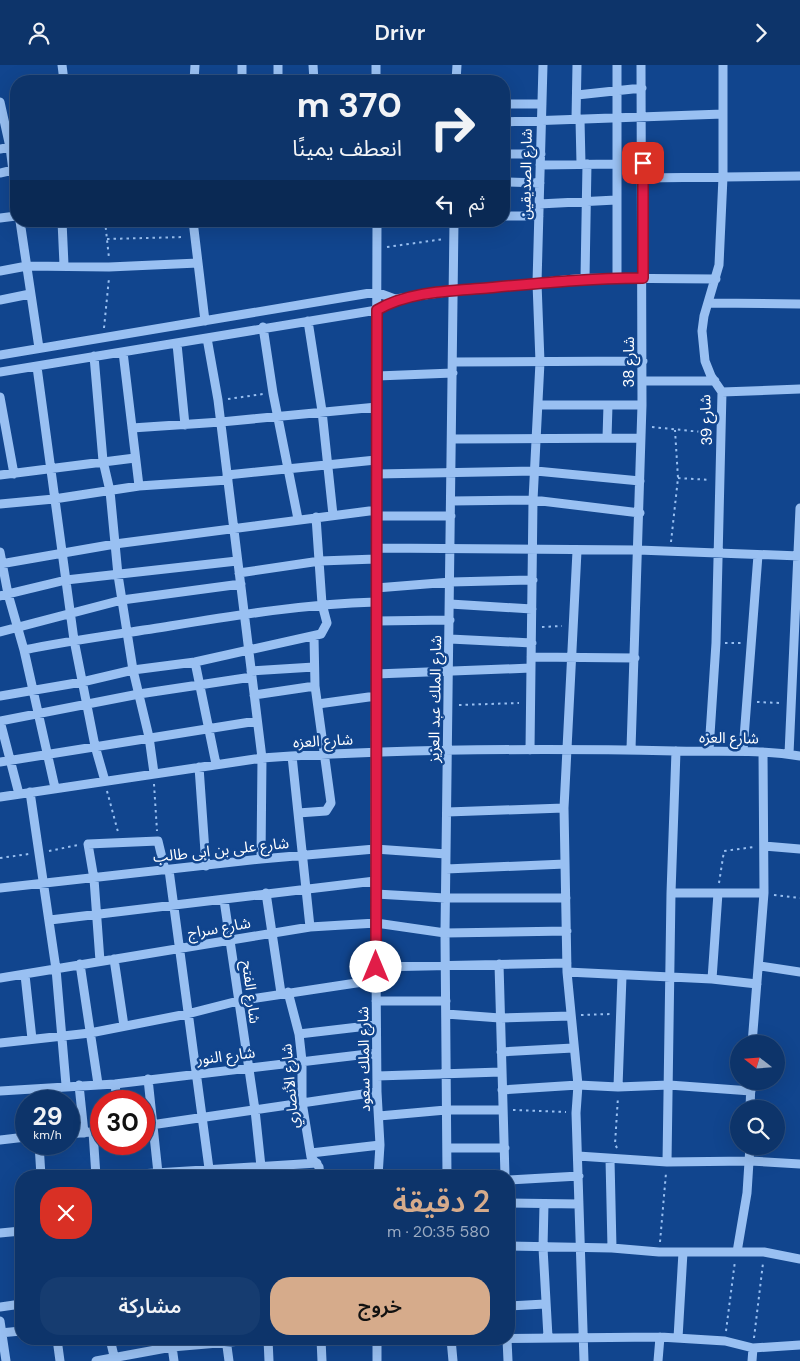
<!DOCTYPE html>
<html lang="ar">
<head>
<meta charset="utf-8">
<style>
	body { margin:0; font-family:"DM Sans","Noto Sans Arabic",sans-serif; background:#163c70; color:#f1f3f6; direction:rtl; height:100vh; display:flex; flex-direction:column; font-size:19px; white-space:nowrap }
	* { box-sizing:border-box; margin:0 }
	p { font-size:16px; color:#9aaac1 }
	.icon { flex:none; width:28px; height:28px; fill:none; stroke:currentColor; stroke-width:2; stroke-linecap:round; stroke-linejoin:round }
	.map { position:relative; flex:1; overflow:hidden; direction:ltr }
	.drawer { position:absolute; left:15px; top:1105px; width:500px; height:175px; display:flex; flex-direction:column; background:#0d346a; border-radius:20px; box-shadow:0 5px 20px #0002,0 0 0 1px #2d4f7e; direction:rtl }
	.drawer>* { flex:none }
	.guide { position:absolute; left:10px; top:10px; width:500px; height:152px; border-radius:20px; box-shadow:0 5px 20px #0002,0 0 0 1px #2d4f7e; direction:rtl; background:#0d346a; color:#f1f3f6; overflow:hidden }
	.needle { width:32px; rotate:287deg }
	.controls { position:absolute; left:730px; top:970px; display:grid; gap:10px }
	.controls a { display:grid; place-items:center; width:55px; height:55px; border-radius:50%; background:#0d346a; box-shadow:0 5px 20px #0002,0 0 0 1px #2d4f7e; font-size:25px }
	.speed { position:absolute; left:15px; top:1025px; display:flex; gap:10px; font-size:25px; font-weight:700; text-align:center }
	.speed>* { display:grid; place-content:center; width:65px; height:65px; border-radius:50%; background:#0d346a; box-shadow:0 5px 20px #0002,0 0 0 1px #2d4f7e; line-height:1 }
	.speed small { font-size:12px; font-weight:400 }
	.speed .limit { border:8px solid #d22; background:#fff; color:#111 }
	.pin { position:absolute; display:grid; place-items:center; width:42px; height:42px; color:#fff; margin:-21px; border-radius:10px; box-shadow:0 2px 8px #0006 }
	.me { position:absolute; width:55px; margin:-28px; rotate:0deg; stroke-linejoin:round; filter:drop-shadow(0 0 4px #0008) }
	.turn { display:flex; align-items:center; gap:18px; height:105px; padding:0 25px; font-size:22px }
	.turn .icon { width:65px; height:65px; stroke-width:2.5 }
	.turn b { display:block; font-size:35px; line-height:42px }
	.then { display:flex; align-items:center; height:48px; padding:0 25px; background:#0003; gap:10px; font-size:19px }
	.round { display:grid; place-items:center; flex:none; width:52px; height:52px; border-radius:20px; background:#163c70 }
	.overview { display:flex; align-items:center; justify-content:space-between; height:85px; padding:0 25px }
	h1 { font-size:30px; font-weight:600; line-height:38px; color:#d6ab8b }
	.button { display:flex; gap:10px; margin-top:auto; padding:10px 25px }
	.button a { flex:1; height:58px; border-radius:20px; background:#d6ab8b; color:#111; font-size:20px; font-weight:600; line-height:58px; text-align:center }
	.button a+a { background:#163c70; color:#f1f3f6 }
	header { display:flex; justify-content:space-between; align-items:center; height:65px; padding:0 25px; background:#0d346a; font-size:22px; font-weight:600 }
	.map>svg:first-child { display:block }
</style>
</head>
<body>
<header><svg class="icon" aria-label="forward" viewBox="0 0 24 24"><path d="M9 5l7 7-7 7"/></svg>Drivr<svg class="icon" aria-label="person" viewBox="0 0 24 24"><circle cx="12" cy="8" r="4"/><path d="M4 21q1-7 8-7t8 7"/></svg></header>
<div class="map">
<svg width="800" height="1296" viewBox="0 0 800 1296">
	<rect width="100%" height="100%" fill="#11458e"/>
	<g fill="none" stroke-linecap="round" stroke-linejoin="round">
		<!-- path -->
		<path stroke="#99c0f2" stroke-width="2" stroke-dasharray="2.5 4" stroke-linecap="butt" d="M 105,156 L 109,193
			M 107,174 L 185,172
			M 387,182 L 444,174
			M 104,263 L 109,213
			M 228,334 L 263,329
			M 652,362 L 712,368
			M 678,413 L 710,415
			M 671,477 L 678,413 L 675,365
			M 542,562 L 562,561
			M 725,578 L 741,578
			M 757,637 L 780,638
			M 459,640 L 519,638
			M 154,719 L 157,766
			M 107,726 L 118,767
			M 49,786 L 78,780
			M 0,793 L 29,789
			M 719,818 L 724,786 L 754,782
			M 774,830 L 800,833
			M 581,950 L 611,949
			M 513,1045 L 566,1047
			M 617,1083 L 615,1079 L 618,1032
			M 660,1177 L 666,1108
			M 726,1266 L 735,1196
			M 754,1273 L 763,1198"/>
		<!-- minor -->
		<path stroke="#99c0f2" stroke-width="9" d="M 62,0 L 64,16
			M 278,0 L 278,16
			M 313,0 L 314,16
			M 376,0 L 376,16
			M 194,16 L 195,0
			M 242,16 L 242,0
			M 456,16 L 457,0
			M 577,30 L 642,23
			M 0,37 L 10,82 L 16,130
			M 504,39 L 542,39
			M 576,54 L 577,0
			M 580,54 L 581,99
			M 504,57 L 723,49
			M 0,84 L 16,81
			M 504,89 L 541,89
			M 540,100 L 616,99
			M 0,108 L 13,105
			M 643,113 L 800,111
			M 504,117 L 540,118
			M 539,139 L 616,135
			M 504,151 L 539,151
			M 0,153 L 16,151
			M 20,156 L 39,283
			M 62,156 L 64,200
			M 193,156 L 205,256
			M 377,156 L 375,784 L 377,1027 L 380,1080 L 378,1111
			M 0,206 L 27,201 L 109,202 L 198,198
			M 585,213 L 587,99
			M 617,213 L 617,0
			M 0,235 L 30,229
			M 708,238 L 800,239
			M 308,256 L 322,346 L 333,450
			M 263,262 L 273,328 L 298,454
			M 207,273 L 218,335 L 262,693 L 261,794
			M 177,279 L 185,360
			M 123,287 L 139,421
			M 0,290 L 376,227 L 395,234
			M 94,291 L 103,396 L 110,426 L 118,510 L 133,605 L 149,672 L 154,708
			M 453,297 L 643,296
			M 37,302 L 74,575 L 95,681 L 105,716
			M 0,307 L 377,245 L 395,234 L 454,226 L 585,213 L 716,214
			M 377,311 L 453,308
			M 643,316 L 715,316
			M 722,327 L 800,324
			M 0,332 L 14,409
			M 539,340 L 642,340
			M 132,363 L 221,357 L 377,342
			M 607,373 L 608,340
			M 452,374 L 641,373
			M 376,409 L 536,406 L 640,416
			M 0,410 L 135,393
			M 227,410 L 376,395
			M 451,436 L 533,435 L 640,448
			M 0,439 L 54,434 L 139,421 L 228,415
			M 377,451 L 451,451
			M 377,483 L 638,485 L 800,491
			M 577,486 L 564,743 L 567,907 L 578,1020 L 576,1048 L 584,1296
			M 0,487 L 8,529 L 24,585 L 55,723
			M 0,499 L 115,479 L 377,445
			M 239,508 L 320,496 L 376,494
			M 376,523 L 451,517 L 533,515
			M 0,531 L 66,515 L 237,496
			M 450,539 L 532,544
			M 376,556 L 450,555
			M 0,567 L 122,535 L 241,519
			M 450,574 L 532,578
			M 24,585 C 72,575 121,569 170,561 C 238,550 306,539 376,537
			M 531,592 L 635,593
			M 195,597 L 216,699
			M 251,606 L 314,602
			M 376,609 L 531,603
			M 254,630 L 315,621
			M 0,631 L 82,617 L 133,605 L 195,597 L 321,569 L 327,558 L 322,539 L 316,452
			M 318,639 L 376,631
			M 0,656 L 139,629 L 252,612
			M 0,656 L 19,729
			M 631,684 L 642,340 L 641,0
			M 530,685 L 533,435 L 540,297 L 537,218 L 543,0
			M 709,685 L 716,578 L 722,327 L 711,311 L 705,296 L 702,266 L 704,251 L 719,200 L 723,112 L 723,0
			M 743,686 L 758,490
			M 789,689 L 800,443
			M 292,691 L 310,862
			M 0,697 L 257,656
			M 199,702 L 206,801
			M 30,727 L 56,904 L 66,1020
			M 0,732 L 262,693 C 399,684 538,683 675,686 C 717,687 759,684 800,691
			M 447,747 L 564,743
			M 298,748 L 326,746 L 331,738 L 315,621 L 314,572
			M 764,781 L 800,784
			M 446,804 L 565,799
			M 169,805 L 210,1111
			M 0,823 L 261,794 L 375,784 L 446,789
			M 266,828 L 281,928
			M 671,828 L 764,828
			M 376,829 L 445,833 L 566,833
			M 224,835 L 255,1045 L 262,1111
			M 50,855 L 375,816
			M 114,894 L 124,961
			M 100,896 L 94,814 L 88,779 L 158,776 L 165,805
			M 80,899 L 98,1019
			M 499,899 L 505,1111
			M 760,901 L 800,907
			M 376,902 L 567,898
			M 567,907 L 712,914 L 757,919
			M 25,910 L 32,974
			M 0,913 L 310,862 L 376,858 L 445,868 L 567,866
			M 712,914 L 718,828
			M 288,927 L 299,969 L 302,996 L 302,1037 L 311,1092 L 319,1102 L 320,1111
			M 376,936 L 446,936
			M 446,949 L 500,953 L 571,951
			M 299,969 L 376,960
			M 0,978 L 90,968 L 187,949 L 238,936 L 376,915
			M 752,979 L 764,828 L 763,687
			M 501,987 L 573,983
			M 377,1011 L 501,1007
			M 148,1014 L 158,1108
			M 115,1019 L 117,1036
			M 79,1020 L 84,1068
			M 618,1022 L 622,911
			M 502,1025 L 578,1020 L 618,1022 L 669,1020 L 751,1026
			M 0,1026 L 115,1019 L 376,988
			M 750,1044 L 751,1016
			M 379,1051 L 446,1045 L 503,1045
			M 144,1061 L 377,1027
			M 93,1067 L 96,1111
			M 69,1069 L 101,1066
			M 0,1075 L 26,1072
			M 39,1079 L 41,1111
			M 447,1083 L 505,1083
			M 311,1088 L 380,1080
			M 578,1091 L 667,1097 L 750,1096 L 800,1099
			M 610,1094 L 612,1183
			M 667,1097 L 671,828 L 676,686
			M 107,1111 L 317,1098
			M 447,1111 L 445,868 L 454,156
			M 509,1115 L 579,1111
			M 509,1138 L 579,1139
			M 544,1139 L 543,1183 L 548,1272
			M 0,1168 L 21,1166
			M 509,1181 L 612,1183 L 659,1187 L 764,1187 L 800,1194
			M 737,1187 L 747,1128 L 750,1081
			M 509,1241 L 545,1239
			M 0,1242 L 21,1239
			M 0,1256 L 6,1296
			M 0,1268 L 21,1266
			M 678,1273 L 683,1187
			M 57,1274 L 60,1296
			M 110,1274 L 114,1291
			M 171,1274 L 174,1296
			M 226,1274 L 229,1296
			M 268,1274 L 269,1296
			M 321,1274 L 322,1296
			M 377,1274 L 377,1296
			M 444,1274 L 660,1272 L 725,1276 L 753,1283 L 800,1280
			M 451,1274 L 453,1296
			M 507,1274 L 508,1296
			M 96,1296 L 172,1282 L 266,1274
			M 658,1296 L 660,1272
			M 752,1296 L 753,1283"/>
	</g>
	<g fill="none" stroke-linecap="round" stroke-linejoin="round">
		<defs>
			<path id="route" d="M 376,902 L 377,245 C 409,226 451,226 487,223 C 540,218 591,213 643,213 L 643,98"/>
		</defs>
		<!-- route casing -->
		<use href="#route" stroke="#92132f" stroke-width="12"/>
		<!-- route -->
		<use href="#route" stroke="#e11d48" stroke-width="9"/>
	</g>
	<g text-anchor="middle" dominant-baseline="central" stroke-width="5" stroke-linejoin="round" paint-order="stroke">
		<!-- street labels -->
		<g font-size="15" fill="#fff" stroke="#11458e">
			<text transform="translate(526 109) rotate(-89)">شارع الصديقين</text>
			<text transform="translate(629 297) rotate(-90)">شارع 38</text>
			<text transform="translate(706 355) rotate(-92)">شارع 39</text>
			<text transform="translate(435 634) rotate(-89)">شارع الملك عبد العزيز</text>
			<text transform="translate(729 673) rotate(1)">شارع العزه</text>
			<text transform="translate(323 676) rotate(-3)">شارع العزه</text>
			<text transform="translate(221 785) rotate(-6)">شارع على بن ابى طالب</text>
			<text transform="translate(219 863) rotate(-10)">شارع سراج</text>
			<text transform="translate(251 927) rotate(83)">شارع الفتح</text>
			<text transform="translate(226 991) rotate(-7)">شارع النور</text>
			<text transform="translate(364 994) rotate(-91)">شارع الملك سعود</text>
			<text transform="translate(290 1021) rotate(-95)">شارع الأنصاري</text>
		</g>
	</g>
</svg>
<div class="controls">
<a><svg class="needle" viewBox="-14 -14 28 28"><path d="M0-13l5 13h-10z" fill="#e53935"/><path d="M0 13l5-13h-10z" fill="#9aaac1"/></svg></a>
<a><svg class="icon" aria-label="search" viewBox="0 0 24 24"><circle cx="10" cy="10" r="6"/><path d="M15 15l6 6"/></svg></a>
</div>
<div class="speed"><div>29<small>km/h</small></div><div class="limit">30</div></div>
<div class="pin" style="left:643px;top:98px;background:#d93025"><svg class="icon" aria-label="arrive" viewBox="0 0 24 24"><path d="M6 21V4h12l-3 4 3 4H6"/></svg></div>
<svg class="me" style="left:376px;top:902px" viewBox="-20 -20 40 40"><circle r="19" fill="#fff"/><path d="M0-13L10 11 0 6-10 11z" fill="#e11d48"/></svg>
<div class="guide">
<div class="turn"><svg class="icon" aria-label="right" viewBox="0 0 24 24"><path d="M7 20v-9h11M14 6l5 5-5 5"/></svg><div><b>370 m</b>انعطف يمينًا</div></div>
<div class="then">ثم<svg class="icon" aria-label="left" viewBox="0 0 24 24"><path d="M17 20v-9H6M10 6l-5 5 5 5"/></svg></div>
</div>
<section class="drawer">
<div class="overview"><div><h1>2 دقيقة</h1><p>580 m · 20:35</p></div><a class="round" style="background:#d93025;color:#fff"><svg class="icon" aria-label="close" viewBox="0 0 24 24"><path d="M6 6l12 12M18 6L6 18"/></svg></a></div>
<div class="button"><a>خروج</a><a>مشاركة</a></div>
</section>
</div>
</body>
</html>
